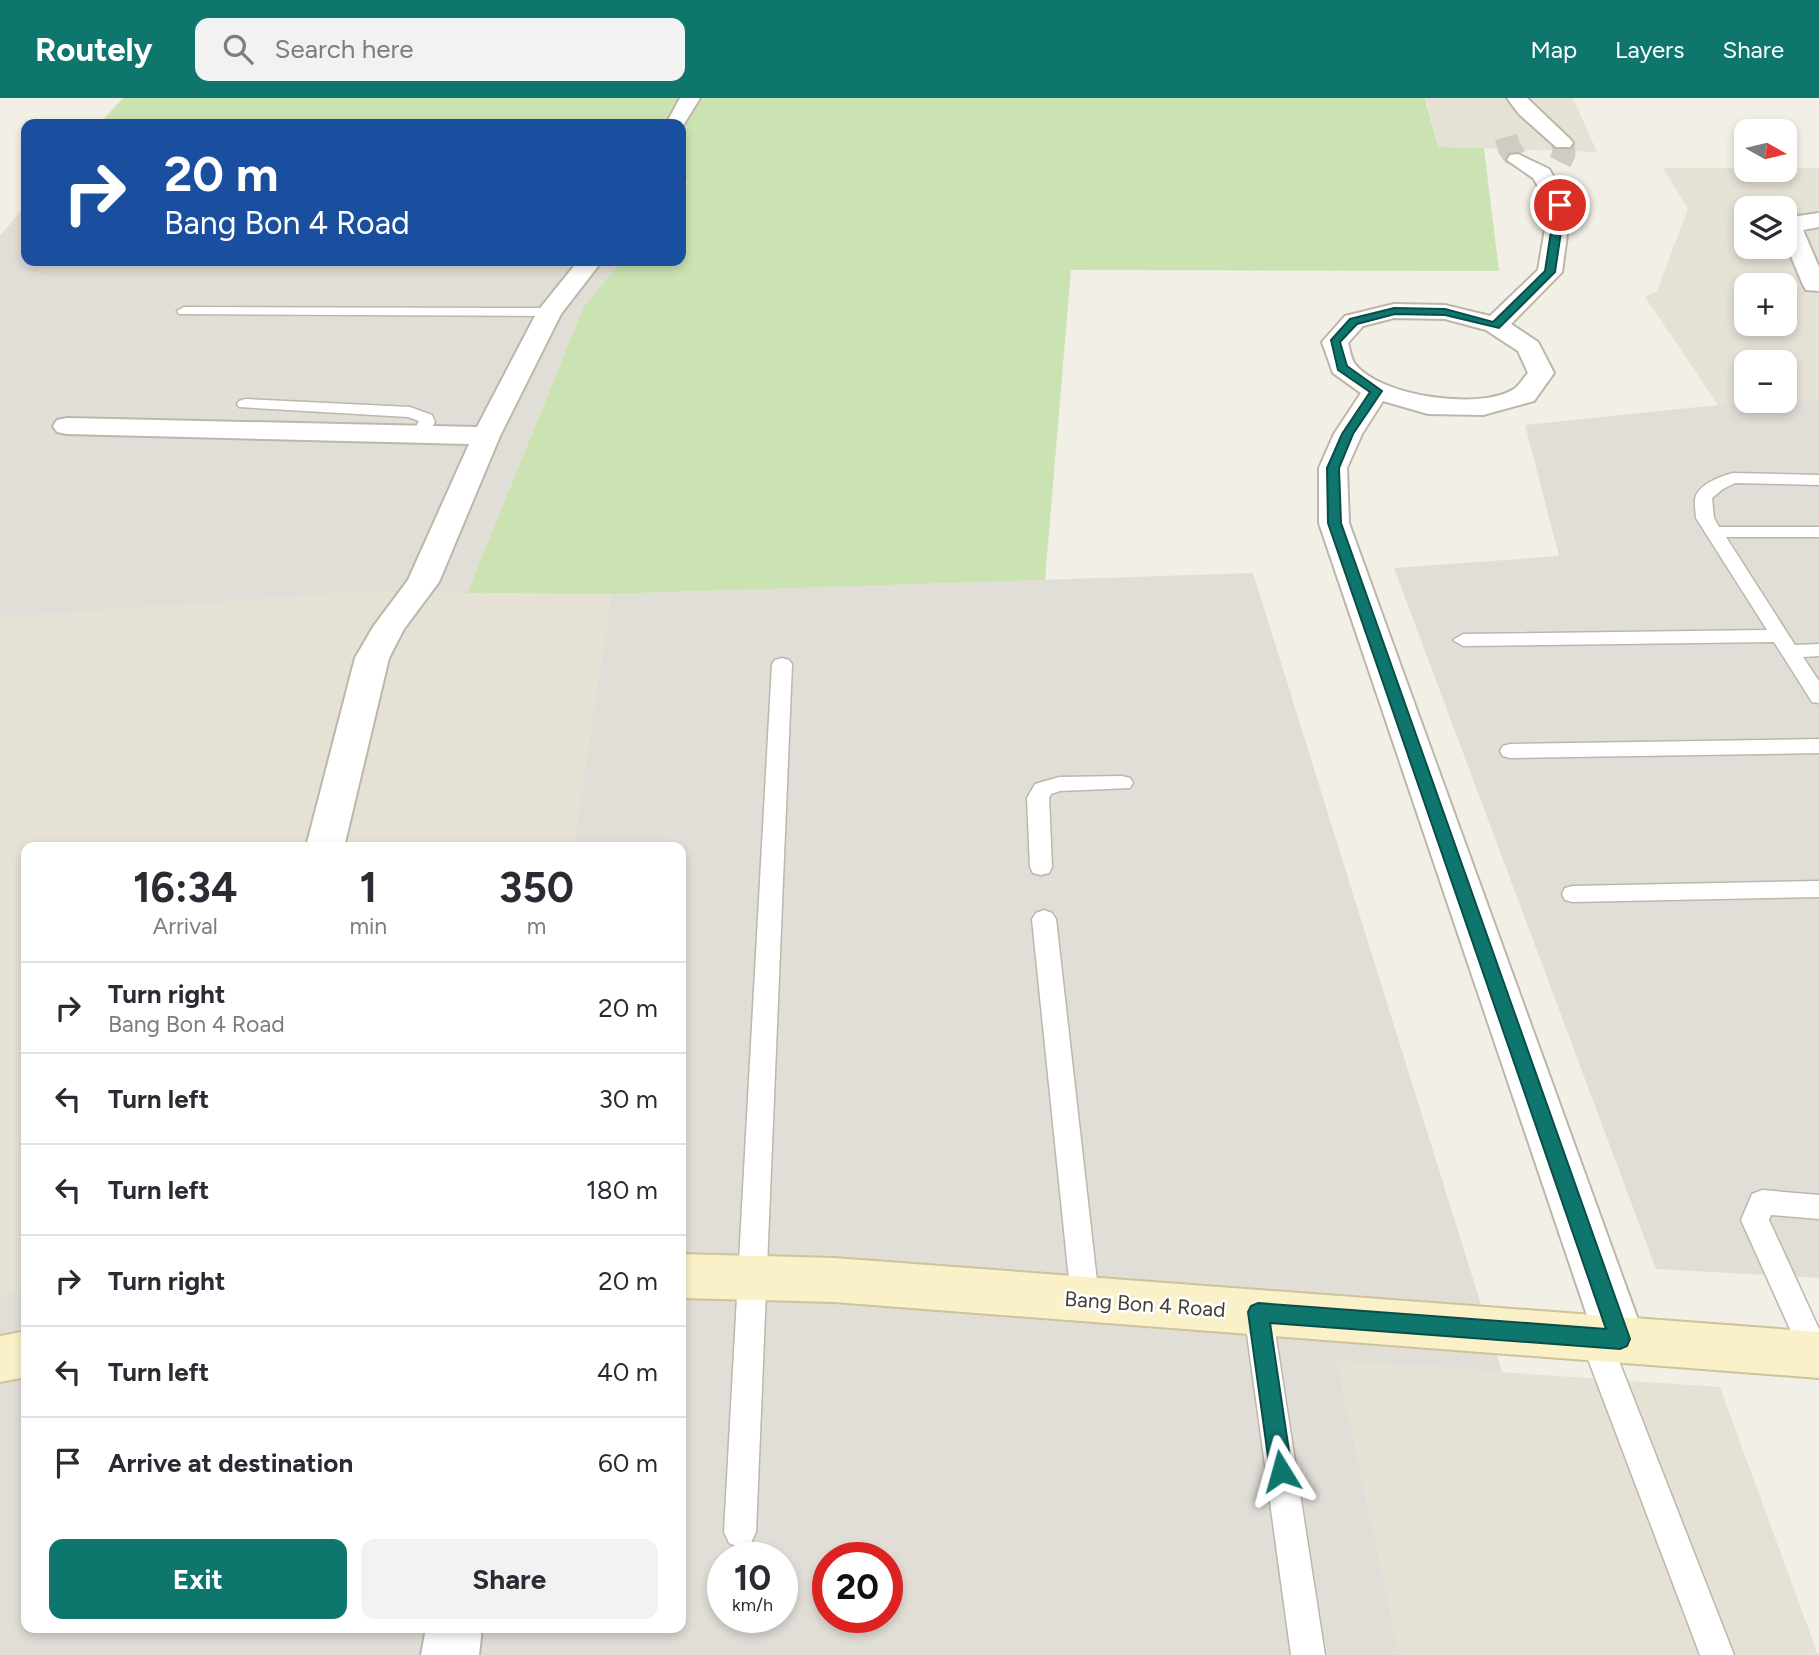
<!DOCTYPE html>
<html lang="en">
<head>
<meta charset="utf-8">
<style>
	body { margin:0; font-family:Figtree,sans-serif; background:#f2f2f3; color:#2b2b33; height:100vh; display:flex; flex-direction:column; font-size:26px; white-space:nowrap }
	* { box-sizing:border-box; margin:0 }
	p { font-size:23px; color:#7c7c81 }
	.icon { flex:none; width:38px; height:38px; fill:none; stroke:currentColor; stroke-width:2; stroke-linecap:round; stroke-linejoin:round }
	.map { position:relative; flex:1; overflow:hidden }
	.drawer { position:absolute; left:21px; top:744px; width:665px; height:791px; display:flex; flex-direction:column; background:#fff; border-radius:14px; box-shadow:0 4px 10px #0003 }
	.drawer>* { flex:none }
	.guide { position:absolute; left:21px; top:21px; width:665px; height:147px; border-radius:14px; box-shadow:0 4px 10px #0003; background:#1a4fa0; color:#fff; overflow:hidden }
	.needle { width:46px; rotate:98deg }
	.tools { position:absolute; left:1734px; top:21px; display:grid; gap:14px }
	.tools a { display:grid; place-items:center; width:63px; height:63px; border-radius:14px; background:#fff; box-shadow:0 4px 10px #0003; font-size:35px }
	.speed { position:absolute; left:707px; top:1444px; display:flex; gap:14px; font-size:35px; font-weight:700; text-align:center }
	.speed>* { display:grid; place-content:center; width:91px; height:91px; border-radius:50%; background:#fff; box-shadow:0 4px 10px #0003; line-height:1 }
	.speed small { font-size:18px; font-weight:400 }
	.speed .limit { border:10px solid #d22; background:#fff; color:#111 }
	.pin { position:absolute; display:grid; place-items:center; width:60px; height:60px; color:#fff; margin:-30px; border:4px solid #fff; border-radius:50%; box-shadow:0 2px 7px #0007 }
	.me { position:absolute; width:77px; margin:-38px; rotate:352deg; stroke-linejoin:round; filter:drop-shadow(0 0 5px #0008) }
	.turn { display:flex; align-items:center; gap:24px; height:147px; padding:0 28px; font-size:32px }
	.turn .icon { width:91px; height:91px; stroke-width:2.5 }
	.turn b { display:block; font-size:49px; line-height:60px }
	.eta { display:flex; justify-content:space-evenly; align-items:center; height:119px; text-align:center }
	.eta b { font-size:42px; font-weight:700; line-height:49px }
	.cta { display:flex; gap:14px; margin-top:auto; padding:14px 28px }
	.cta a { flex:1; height:80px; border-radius:14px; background:#0f766e; color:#fff; font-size:28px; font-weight:700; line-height:80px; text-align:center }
	.cta a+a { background:#f2f2f3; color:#2b2b33 }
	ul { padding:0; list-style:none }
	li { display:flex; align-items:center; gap:21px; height:91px; padding:0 28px; border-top:2px solid #e1e1e2 }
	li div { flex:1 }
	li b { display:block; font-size:26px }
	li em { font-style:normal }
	header { display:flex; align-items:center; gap:42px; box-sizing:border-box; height:98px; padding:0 35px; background:#0f766e; color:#fff }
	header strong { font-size:33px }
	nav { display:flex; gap:38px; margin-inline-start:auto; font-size:24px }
	.search { width:490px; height:63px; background:#f2f2f3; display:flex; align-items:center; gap:18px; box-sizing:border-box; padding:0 24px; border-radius:14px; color:#7c7c81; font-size:26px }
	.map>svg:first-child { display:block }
</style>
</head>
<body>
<header>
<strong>Routely</strong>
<div class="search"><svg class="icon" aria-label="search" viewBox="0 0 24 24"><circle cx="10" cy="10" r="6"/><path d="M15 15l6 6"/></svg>Search here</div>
<nav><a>Map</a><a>Layers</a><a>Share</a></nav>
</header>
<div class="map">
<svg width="1819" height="1557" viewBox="0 0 1819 1557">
	<rect width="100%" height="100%" fill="#f2efe7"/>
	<!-- residential -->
	<path fill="#e5e1d5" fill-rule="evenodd" d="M 1426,0 L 1573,0 L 1597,54 L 1438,49 Z
		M 1663,70 L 1819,70 L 1819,301 L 1718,307 L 1645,199 L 1657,193 L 1688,111 ZM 1746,110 L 1785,110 L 1785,149 L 1746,149 ZM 1746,187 L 1785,187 L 1785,226 L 1746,226 ZM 1746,264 L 1785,264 L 1785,303 L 1746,303 Z
		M 367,494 L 611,496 L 573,749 L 26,749 L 26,1193 L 0,1197 L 0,520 Z
		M 1337,1263 L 1720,1289 L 1818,1557 L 1400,1557 Z"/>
	<!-- industrial -->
	<path fill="#e1ded8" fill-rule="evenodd" d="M 26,107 L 26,163 L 622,163 L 584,208 L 467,495 L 367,494 L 0,520 L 0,138 Z
		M 1819,301 L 1819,1180 L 1656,1171 L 1394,470 L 1559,458 L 1525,327 L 1718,307 Z
		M 1253,475 L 1502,1274 L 1337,1263 L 1400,1557 L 0,1557 L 0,1197 L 26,1193 L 26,1530 L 681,1530 L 681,749 L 573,749 L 611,496 ZM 723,1460 L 782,1460 L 782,1519 L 723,1519 ZM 828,1460 L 887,1460 L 887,1519 L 828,1519 Z"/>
	<!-- green -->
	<path fill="#cbe3b3" d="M 123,0 L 1425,0 L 1438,49 L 1484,50 L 1499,173 L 1071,172 L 1045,482 L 611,496 L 467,495 L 584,208 L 622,163 L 681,163 L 681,93 L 688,83 L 681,82 L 681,26 L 99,26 Z"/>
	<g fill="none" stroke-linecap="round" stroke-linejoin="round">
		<!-- street-tunnel -->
		<path stroke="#cfccc4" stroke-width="23" stroke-dasharray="23 11" stroke-linecap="butt" d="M 1506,39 L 1509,50 L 1518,62
			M 1560,64 L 1564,56 L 1563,45"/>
		<defs>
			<path id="lane" d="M 184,209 L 549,210 L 556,214 L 549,218 L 179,216 L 177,213 Z
				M 245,301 L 410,309 L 432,317 L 435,324 L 426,339 L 420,341 L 412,336 L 419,323 L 408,319 L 239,309 L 237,306 L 239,303 Z
				M 1733,375 L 1819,377 L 1819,387 L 1735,385 L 1723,391 L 1712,400 L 1714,420 L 1719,429 L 1819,429 L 1819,439 L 1726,439 L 1795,547 L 1819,546 L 1819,558 L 1803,559 L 1819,583 L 1819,605 L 1812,604 L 1774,544 L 1463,548 L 1453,542 L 1463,536 L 1767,532 L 1696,420 C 1696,414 1694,407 1695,402 C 1696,387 1721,378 1733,375 Z
				M 782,560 L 789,562 L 792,566 L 756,1434 L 751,1445 L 740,1450 L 729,1445 L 724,1434 L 772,566 L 775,562 Z
				M 1819,641 L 1819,655 L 1510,660 L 1503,658 L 1500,653 L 1503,648 L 1510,646 Z
				M 1122,678 L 1130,680 L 1133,685 L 1130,690 L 1060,693 L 1051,696 L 1049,700 L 1052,769 L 1049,775 L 1041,777 L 1033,775 L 1030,769 L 1027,700 L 1035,686 L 1059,679 Z
				M 1819,783 L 1819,799 L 1573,804 L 1565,802 L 1562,796 L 1565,790 L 1573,788 Z
				M 1044,812 L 1052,815 L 1056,821 L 1099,1201 L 1095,1210 L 1085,1214 L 1075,1210 L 1071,1201 L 1032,821 L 1036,815 Z
				M 1762,1092 L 1819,1097 L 1819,1121 L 1771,1117 L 1769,1122 L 1819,1231 L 1819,1270 L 1816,1271 L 1806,1267 L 1741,1122 L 1752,1096 Z
				M 1258,1201 L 1268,1205 L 1272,1214 L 1325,1557 L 1291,1557 L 1244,1214 L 1248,1205 Z
				M 1595,1226 L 1605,1230 L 1610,1240 L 1734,1557 L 1700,1557 L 1580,1240 L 1585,1230 Z"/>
			<path id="street" d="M 680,0 L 700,0 L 681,31 L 681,26 L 666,26 Z
				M 1507,0 L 1527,0 L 1570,41 L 1573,45 L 1570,49 L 1556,49 L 1519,16 Z
				M 1518,56 L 1549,71 L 1571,107 L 1562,174 L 1511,226 L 1538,244 L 1554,275 L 1534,303 L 1483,317 L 1428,316 L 1383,303 L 1362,336 L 1347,370 L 1349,425 L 1645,1241 L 1638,1257 L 1620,1264 L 1602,1257 L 1595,1241 L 1319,425 L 1319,370 L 1334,336 L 1361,295 L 1333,275 L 1322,244 L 1345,218 L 1394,206 L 1445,207 L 1490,218 L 1538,172 L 1549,107 L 1533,80 L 1507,62 L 1510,57 ZM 1394,220 L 1445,221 L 1486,232 L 1518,253 L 1528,275 C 1524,279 1519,288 1514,291 C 1480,313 1379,298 1355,266 C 1351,261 1350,251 1348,245 L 1363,228 Z
				M 1819,115 L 1819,129 L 1803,132 L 1819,169 L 1819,193 L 1806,192 L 1803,187 L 1785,144 L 1785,124 L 1791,119 Z
				M 578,163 L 602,163 L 561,216 L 500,338 L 439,484 L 404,531 L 389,560 L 344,749 L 306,749 L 355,560 L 373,529 L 408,482 L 469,346 L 67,336 L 57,334 L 53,328 L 57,322 L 67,320 L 477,329 L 537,214 Z
				M 426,1530 L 482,1530 L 479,1557 L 421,1557 Z"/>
			<path id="secondary" d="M 681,1156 L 834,1160 L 1819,1234 L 1819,1280 L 834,1204 L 681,1200 Z
				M 26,1233 L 26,1279 L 0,1284 L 0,1238 Z"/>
		</defs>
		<!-- lane casing -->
		<use href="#lane" stroke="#bdb7aa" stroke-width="3"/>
		<!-- street casing -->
		<use href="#street" stroke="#bdb7aa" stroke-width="4"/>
		<!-- secondary casing -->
		<use href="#secondary" stroke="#cec399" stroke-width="4"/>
		<!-- lane -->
		<use href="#lane" fill="#fff" fill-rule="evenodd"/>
		<!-- street -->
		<use href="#street" fill="#fff" fill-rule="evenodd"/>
		<!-- secondary -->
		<use href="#secondary" fill="#faf1c9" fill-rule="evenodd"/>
	</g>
	<!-- route -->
	<path fill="#0f766e" stroke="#0a4d48" stroke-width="2" d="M 1560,104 L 1565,107 L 1555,174 L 1499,230 L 1445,217 L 1395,216 L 1357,226 L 1340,244 L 1347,268 L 1382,293 L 1353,336 L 1339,370 L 1341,425 L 1630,1241 L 1627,1248 L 1620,1251 L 1270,1225 L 1292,1373 L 1289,1380 L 1281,1383 L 1273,1380 L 1270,1373 L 1248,1214 L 1251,1208 L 1258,1205 L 1606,1231 L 1328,425 L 1327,370 L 1342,336 L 1370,294 L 1338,272 L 1331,242 L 1350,221 L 1394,210 L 1445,211 L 1493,224 L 1545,173 L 1555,107 Z"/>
	<g text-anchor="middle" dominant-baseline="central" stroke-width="5" stroke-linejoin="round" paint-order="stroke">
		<!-- near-street labels -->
		<g font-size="21" fill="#444036" stroke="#fff">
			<text transform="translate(1145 1206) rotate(4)">Bang Bon 4 Road</text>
		</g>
	</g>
</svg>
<div class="tools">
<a><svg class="needle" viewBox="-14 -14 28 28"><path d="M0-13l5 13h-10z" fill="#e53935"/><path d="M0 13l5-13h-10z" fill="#7c7c81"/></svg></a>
<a><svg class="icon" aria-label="layers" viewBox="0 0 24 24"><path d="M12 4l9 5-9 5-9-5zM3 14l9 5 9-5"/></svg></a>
<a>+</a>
<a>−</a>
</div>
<div class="speed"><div>10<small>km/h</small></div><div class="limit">20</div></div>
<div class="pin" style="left:1560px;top:107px;background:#d93025"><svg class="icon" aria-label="arrive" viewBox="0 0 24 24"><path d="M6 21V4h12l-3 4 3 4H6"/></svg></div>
<svg class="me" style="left:1281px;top:1373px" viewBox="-20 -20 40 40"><path d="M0-17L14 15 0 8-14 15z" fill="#0f766e" stroke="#fff" stroke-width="4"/></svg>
<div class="guide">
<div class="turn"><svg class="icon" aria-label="right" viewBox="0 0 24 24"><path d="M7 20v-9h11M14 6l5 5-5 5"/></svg><div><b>20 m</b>Bang Bon 4 Road</div></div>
</div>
<section class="drawer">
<div class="eta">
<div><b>16:34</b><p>Arrival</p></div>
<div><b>1</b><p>min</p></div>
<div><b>350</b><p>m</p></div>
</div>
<ul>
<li><svg class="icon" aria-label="right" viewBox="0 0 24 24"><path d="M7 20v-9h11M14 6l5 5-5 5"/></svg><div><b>Turn right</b><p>Bang Bon 4 Road</p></div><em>20 m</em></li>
<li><svg class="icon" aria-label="left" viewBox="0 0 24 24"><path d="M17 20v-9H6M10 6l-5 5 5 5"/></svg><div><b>Turn left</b></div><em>30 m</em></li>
<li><svg class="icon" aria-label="left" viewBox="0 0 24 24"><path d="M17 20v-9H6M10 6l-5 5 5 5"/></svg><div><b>Turn left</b></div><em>180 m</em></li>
<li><svg class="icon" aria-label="right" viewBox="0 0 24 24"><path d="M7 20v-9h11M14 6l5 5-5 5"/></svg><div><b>Turn right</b></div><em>20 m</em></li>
<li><svg class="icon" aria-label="left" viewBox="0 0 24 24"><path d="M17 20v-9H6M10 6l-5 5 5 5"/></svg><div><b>Turn left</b></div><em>40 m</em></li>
<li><svg class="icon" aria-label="arrive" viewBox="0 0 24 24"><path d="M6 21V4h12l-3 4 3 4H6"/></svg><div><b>Arrive at destination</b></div><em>60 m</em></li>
</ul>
<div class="cta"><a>Exit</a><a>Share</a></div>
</section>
</div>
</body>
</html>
